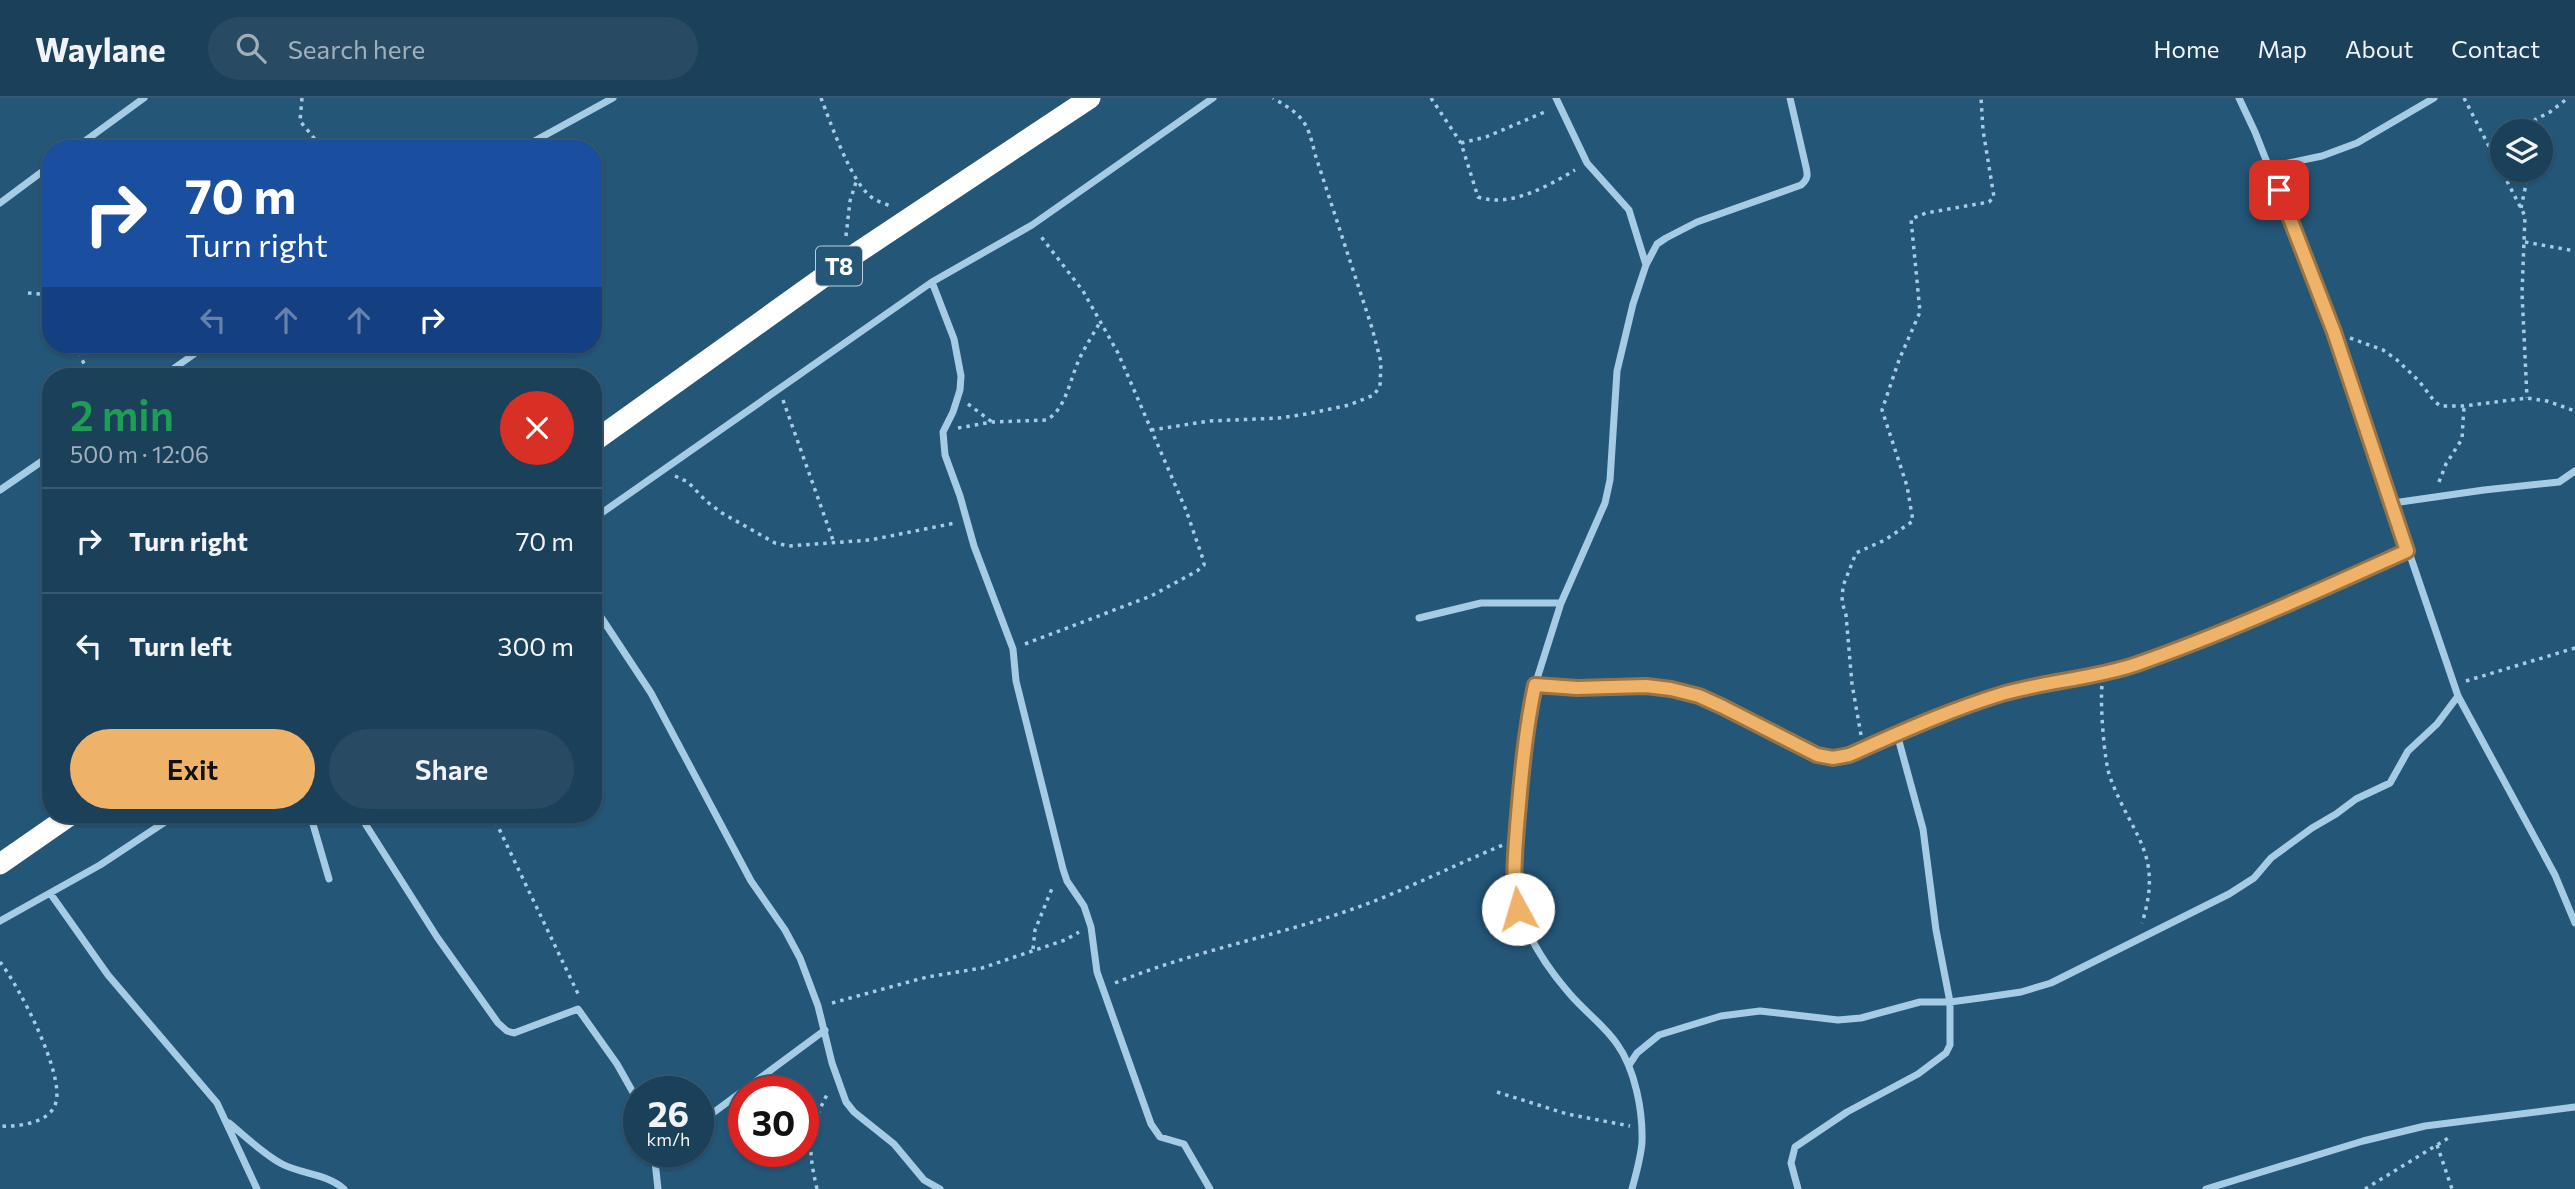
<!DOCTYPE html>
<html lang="en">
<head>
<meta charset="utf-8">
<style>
	body { margin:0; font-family:Commissioner,sans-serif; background:#284b63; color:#f1f3f6; height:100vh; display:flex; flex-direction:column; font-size:26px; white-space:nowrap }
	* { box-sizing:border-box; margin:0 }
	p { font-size:23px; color:#a0afbb }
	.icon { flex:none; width:38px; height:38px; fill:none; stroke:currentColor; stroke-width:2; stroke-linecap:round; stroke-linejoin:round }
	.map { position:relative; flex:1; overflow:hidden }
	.drawer { position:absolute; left:42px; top:270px; width:560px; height:455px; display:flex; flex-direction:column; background:#1b405a; border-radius:28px; box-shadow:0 2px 5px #0004,0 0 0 2px #395970 }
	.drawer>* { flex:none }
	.guide { position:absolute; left:42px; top:42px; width:560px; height:214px; border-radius:28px; box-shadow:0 2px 5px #0004,0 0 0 2px #395970; background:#1a4fa0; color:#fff; overflow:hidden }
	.tools { position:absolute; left:2490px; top:21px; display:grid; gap:14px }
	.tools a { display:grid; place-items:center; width:63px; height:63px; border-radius:50%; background:#1b405a; box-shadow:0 2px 5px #0004,0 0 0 2px #395970; font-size:35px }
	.speed { position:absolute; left:623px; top:978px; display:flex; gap:14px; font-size:35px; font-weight:700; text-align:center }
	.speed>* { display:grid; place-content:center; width:91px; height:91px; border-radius:50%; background:#1b405a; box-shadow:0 2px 5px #0004,0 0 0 2px #395970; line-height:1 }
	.speed small { font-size:18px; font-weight:400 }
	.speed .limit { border:10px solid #d22; background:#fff; color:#111 }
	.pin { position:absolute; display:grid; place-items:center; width:60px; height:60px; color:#fff; margin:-30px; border-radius:14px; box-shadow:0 4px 10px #0006 }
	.me { position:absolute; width:77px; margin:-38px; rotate:354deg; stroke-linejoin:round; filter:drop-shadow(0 0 5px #0008) }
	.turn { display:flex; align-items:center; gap:24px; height:147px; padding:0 28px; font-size:32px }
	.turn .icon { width:91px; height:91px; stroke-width:2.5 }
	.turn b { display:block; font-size:49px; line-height:60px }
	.lanes { display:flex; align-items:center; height:66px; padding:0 28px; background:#0003; justify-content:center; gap:35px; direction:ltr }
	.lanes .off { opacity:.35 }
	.round { display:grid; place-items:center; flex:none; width:74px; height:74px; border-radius:37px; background:#284b63 }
	.headline { display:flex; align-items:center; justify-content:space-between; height:119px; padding:0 28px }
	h1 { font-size:42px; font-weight:600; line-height:52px; color:#1e9e55 }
	.primary-button { display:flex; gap:14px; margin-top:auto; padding:14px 28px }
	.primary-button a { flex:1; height:80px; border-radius:42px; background:#eeb269; color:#111; font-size:28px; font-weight:600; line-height:80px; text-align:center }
	.primary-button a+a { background:#284b63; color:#f1f3f6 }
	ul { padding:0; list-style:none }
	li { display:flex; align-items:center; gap:21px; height:105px; padding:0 28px; border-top:2px solid #395970 }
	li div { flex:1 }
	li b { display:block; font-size:26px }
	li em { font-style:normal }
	header { display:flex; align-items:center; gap:42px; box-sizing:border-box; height:98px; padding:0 35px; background:#1b405a; border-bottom:2px solid #395970 }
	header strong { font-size:33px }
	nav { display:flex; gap:38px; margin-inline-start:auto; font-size:24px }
	.search { width:490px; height:63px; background:#284b63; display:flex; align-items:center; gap:18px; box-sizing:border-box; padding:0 24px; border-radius:38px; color:#a0afbb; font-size:26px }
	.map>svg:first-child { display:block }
</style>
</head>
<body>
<header>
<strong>Waylane</strong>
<div class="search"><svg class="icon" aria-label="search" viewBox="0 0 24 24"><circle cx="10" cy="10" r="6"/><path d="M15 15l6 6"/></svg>Search here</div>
<nav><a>Home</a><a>Map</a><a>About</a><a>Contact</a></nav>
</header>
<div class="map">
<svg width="2575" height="1091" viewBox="0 0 2575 1091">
	<rect width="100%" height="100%" fill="#245678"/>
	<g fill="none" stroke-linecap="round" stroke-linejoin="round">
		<!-- path -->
		<path stroke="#a5cce4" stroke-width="3.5" stroke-dasharray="3.5 5" stroke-linecap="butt" d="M 302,0 L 300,23 L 323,51
			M 821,0 C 831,26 850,81 870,98 C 875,103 884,105 890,108
			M 1431,0 L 1461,45 L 1478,99 C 1510,110 1548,88 1575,72
			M 2464,0 L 2525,118 L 2522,195 L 2527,300
			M 2523,33 L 2523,28 L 2550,14 L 2568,0
			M 1461,45 L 1486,39 L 1547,13
			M 2521,110 L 2529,72
			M 846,138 L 850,103 L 857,81
			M 2525,144 L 2575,153
			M 28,195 L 41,196 L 51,205
			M 2350,240 L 2383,252 L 2397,262 L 2419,283 L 2435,304 L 2441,308 L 2464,308 L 2527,300 L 2547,303 L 2575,313
			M 75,247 L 90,278
			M 783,302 L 834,445
			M 968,306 L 992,324
			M 958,330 L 992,324 L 1046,322 C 1065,313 1070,282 1078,264 C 1084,250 1093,237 1100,224
			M 1151,332 L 1210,323 L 1279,320 L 1307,316 L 1349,307 L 1374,297 L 1380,288 L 1381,264 L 1372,230 L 1315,56 C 1307,22 1303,18 1273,0
			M 675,378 L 688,384 L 706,403 L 722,415 L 775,445 L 789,448 L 870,442 L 955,425
			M 2439,384 L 2446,366 L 2462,341 L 2464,308
			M 1025,546 L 1151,498 L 1197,473 L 1204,467 L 1204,464 L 1186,412 L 1118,255 L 1083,193 L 1039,136
			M 2466,583 L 2575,550
			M 2102,588 C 2100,605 2104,663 2110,679 C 2132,739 2164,755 2142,825
			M 1861,637 L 1852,586 L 1846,517 L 1842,504 L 1843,488 L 1856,455 L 1885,442 L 1913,423 L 1907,388 L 1882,312 L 1899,262 L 1920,214 L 1911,121 L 1926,115 L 1989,104 L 1994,99 L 1983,32 L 1981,0
			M 492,716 L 580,900
			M 1033,851 L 1035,832 L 1053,788
			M 0,864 C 19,888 64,975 56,1004 C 51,1025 18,1029 0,1028
			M 1115,885 C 1191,854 1272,839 1350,812 C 1402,794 1452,768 1503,747
			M 832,905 L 927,879 L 982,870 L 1065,842 L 1079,834
			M 1497,994 L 1567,1016 L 1630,1028
			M 2437,1047 L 2452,1091
			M 817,1091 C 807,1048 808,1032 829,993
			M 2365,1091 L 2450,1039"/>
		<!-- street -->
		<path stroke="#a5cce4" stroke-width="7" d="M 1556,0 L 1587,65 L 1629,112 L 1646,167
			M 2239,0 L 2255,34 L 2334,234 L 2458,598 L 2555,777 L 2575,825
			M 74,51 L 144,0
			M 520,51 L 613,0
			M 2269,69 L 2322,58 L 2357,45 L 2434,0
			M 0,105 L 51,67
			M 932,184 L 954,241 L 961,278 L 960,292 L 953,314 L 943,334 L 945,357 L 960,398 L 974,448 L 1013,551 L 1016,583 L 1063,771 L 1067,783 L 1084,808 L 1091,829 L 1097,874 L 1151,1026 L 1160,1039 L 1184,1046 L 1210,1091
			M 163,278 L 207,247
			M 0,392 L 51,357
			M 2393,405 L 2484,392 L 2559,384 L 2575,373
			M 593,421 L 932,184 L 1032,127 L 1213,0
			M 593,507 L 651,595 L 751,783 L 785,832 L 800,860 L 818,908 L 832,965 L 846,1004 L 854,1014 L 894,1046 L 924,1082 L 940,1091
			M 1419,520 L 1481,505 L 1561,505
			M 1535,587 L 1577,590 L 1646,588 L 1671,591 L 1699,598 L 1723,609 L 1817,658 L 1833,660 L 1849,657 C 1899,635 1949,611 2002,596 C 2046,583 2093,581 2137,566 C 2229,534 2318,493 2407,453
			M 310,716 L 329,781
			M 359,716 L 437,839 L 498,925 L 507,933 L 514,935 L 578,911 L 617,966 L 639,1005
			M 50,795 L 108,877 L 217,1005 L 257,1091
			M 0,823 L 100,767 L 177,716
			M 1629,967 L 1637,955 L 1659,937 L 1721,918 L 1760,913 L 1838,922 L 1861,920 L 1920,904 L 1950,904 L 1980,900 L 2021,894 L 2051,885 L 2229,796 L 2254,780 L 2271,760 L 2312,730 L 2336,716 L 2356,701 L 2390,685 L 2408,653 L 2437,626 L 2458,598
			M 229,1025 C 246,1039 262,1055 282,1066 C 301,1076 328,1076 344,1091
			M 698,1026 L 825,932
			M 654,1054 L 658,1091
			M 657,1064 L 668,1054
			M 1632,1091 C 1636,1076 1641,1059 1642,1044 C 1643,1013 1635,971 1617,946 C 1604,927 1584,913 1569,895 C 1543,865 1522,830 1513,792 L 1527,626 L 1535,587 L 1561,505 L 1605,405 L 1610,382 L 1617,273 L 1633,206 L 1646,167 L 1657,146 L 1666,140 L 1697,124 L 1801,87 C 1808,81 1808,77 1806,69 L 1790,0
			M 1798,1091 L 1791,1065 L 1795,1049 L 1847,1014 L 1918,976 L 1946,955 L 1950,947 L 1950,904 L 1936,832 L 1923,731 L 1897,636
			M 2206,1091 L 2363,1043 L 2425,1028 L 2575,1009"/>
		<!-- highway -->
		<path stroke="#fff" stroke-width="21" d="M 593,344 L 857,155 L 1090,0
			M 0,766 L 72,716"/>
	</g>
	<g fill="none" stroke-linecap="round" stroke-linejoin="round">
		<defs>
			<path id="route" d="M 1518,811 C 1512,784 1515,756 1517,729 C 1521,681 1525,634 1535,587 L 1577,590 L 1646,588 L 1671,591 L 1699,598 L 1723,609 L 1817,657 L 1833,660 L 1849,657 C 1899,635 1949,612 2002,596 C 2046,583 2093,581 2137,566 C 2229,534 2318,493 2407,453 L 2334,234 L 2279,92"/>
		</defs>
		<!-- route casing -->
		<use href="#route" stroke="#9b7444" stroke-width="18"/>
		<!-- route -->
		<use href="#route" stroke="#eeb269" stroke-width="12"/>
	</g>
	<g text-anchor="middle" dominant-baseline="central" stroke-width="7" stroke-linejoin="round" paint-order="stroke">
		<!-- shield labels -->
		<rect fill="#245678" stroke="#bdccd6" stroke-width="2" x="816" y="148.5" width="46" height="39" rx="5"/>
		<g font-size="23" font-weight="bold" fill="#fff">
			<text x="839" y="168">T8</text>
		</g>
	</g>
</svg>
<div class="tools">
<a><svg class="icon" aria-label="layers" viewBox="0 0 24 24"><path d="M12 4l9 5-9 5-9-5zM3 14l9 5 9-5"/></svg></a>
</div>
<div class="speed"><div>26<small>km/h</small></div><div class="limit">30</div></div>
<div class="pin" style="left:2279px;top:92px;background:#d93025"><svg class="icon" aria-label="arrive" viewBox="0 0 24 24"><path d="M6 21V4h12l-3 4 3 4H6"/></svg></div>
<svg class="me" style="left:1518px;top:811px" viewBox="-20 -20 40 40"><circle r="19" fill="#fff"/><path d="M0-13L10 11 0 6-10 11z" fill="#eeb269"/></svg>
<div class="guide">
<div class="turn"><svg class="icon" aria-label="right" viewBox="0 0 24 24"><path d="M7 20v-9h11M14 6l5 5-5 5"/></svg><div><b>70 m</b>Turn right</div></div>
<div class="lanes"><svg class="icon off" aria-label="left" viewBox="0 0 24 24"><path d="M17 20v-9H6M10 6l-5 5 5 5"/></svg><svg class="icon off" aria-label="ahead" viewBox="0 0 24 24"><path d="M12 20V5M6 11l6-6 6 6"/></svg><svg class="icon off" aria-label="ahead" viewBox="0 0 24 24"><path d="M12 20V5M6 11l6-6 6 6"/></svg><svg class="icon" aria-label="right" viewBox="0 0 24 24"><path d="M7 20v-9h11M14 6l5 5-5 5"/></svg></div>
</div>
<section class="drawer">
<div class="headline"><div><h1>2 min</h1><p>500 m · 12:06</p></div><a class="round" style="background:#d93025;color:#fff"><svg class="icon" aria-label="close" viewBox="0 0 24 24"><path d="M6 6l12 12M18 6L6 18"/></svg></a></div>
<ul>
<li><svg class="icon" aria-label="right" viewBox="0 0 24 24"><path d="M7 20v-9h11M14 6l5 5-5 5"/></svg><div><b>Turn right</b></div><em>70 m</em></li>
<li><svg class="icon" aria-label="left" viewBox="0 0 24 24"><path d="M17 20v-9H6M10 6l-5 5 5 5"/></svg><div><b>Turn left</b></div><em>300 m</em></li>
</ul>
<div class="primary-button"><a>Exit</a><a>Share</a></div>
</section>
</div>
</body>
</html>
